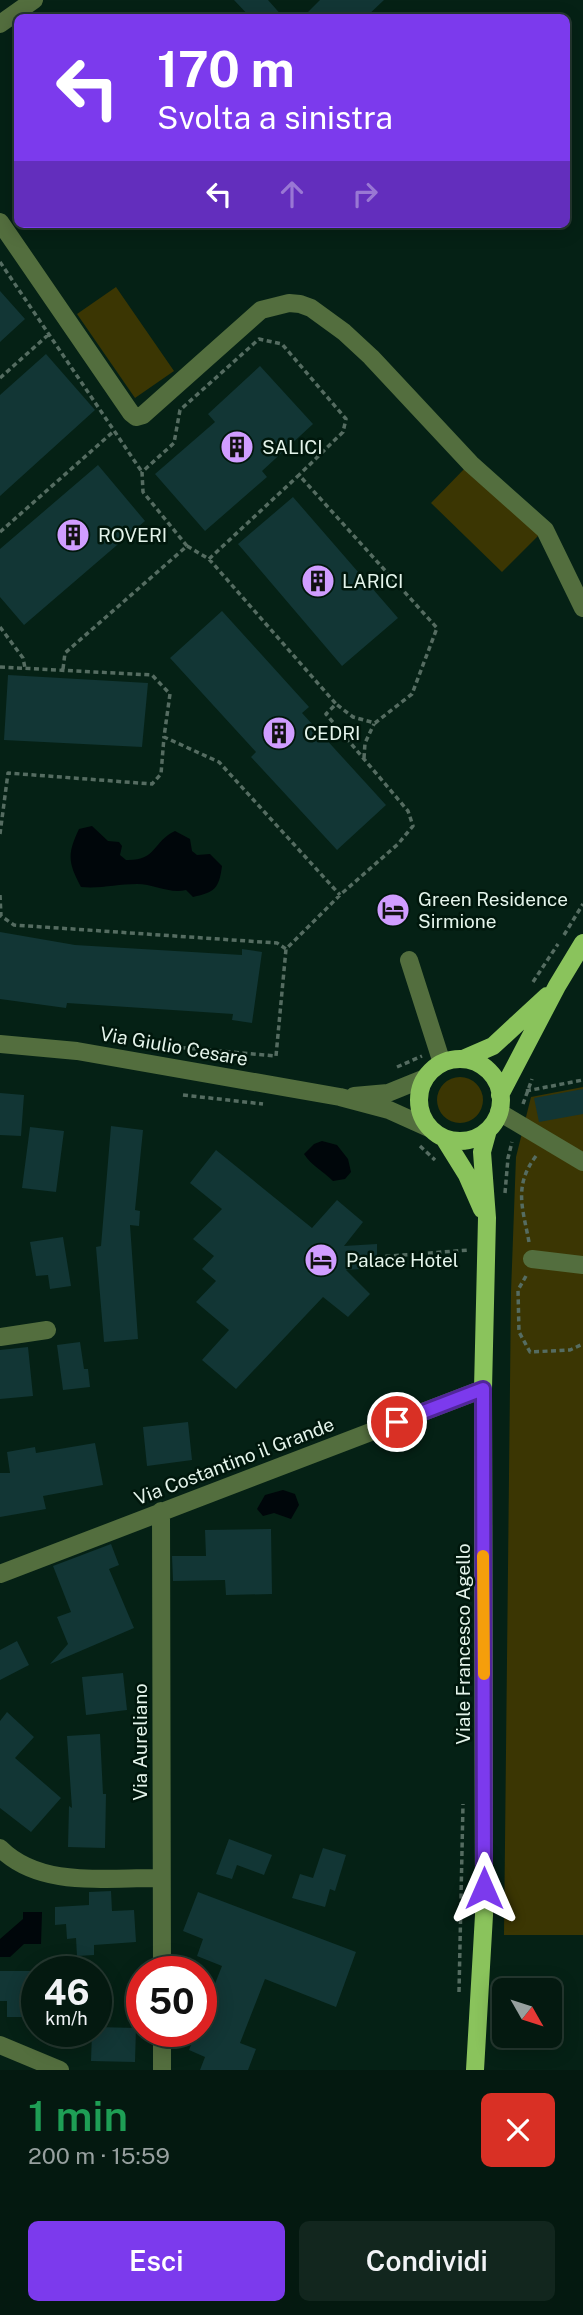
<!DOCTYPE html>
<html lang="it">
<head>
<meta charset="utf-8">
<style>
	body { margin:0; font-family:"Public Sans",sans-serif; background:#12261e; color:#f1f3f6; height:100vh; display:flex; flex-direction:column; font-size:26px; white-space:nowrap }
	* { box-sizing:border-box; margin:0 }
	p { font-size:23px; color:#97a09f }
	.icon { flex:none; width:38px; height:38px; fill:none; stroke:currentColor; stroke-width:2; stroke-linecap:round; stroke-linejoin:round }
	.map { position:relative; height:2070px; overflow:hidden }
	.details { display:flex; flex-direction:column; background:#041910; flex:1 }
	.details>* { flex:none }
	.top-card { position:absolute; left:14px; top:14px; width:556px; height:214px; border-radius:10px; box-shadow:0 4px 18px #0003,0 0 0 2px #253830; background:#7c3aed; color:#fff; overflow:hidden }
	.needle { width:46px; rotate:129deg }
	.fabs { position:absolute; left:492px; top:1978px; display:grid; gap:14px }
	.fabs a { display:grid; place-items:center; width:70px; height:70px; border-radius:10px; background:#041910; box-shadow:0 4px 18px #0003,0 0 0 2px #253830; font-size:35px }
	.speed { position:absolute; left:21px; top:1956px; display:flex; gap:14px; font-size:35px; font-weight:700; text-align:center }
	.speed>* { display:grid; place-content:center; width:91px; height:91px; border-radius:50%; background:#041910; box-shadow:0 4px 18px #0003,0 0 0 2px #253830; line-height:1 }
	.speed small { font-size:18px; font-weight:400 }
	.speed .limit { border:10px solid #d22; background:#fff; color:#111 }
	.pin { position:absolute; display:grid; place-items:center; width:60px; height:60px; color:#fff; margin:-30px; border:4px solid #fff; border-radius:50%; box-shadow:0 2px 7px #0007 }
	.me { position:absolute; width:77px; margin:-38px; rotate:0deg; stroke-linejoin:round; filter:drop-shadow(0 0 5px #0008) }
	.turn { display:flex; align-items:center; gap:24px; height:147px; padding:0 28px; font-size:32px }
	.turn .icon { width:91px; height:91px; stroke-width:2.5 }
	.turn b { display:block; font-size:49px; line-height:60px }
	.lanes { display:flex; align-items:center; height:66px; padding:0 28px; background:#0003; justify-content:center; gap:35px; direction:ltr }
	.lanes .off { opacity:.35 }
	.round { display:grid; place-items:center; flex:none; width:74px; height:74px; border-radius:10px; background:#12261e }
	.overview { display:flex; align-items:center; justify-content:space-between; height:119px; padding:0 28px }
	h1 { font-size:42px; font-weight:600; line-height:52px; color:#1e9e55 }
	.button { display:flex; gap:14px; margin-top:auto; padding:14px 28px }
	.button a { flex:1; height:80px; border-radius:10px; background:#7c3aed; color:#fff; font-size:28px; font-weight:600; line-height:80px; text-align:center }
	.button a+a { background:#12261e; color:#f1f3f6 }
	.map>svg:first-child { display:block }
</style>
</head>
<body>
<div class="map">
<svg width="583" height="2070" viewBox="0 0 583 2070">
	<rect width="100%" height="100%" fill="#052115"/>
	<!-- green -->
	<path fill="#3b3603" d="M 116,287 L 174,371 L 135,398 L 77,314 Z
		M 468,465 L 539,535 L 502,572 L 431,503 Z
		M437 1100a23 23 0 1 1 46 0a23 23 0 1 1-46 0Z
		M 583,1087 L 583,1935 L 504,1935 L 511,1292 L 516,1157 L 531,1097 Z"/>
	<!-- water -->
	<path fill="#00060a" d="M 92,826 L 108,841 L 119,842 L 122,846 L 120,855 L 126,860 C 157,861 152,842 175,831 L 190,839 L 192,851 L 197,855 L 210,854 L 222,866 C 219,889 215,892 193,897 L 186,890 C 169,894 154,884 137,884 C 117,884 100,889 81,887 C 68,863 67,854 79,829 Z
		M 322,1141 L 337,1145 L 348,1159 L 351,1172 L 345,1179 L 333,1181 C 323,1171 312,1166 304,1154 L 314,1144 Z
		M 283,1490 L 295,1494 L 299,1505 L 291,1519 L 274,1513 L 263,1516 L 257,1509 L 265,1495 Z
		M 23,1912 L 42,1912 L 41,1944 L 24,1944 L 10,1957 L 0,1957 L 0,1939 L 23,1919 Z"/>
	<!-- building -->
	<path fill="#123635" d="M 234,0 L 268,0 L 284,18 L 251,18 Z
		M 320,0 L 384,0 L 365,18 L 302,18 Z
		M 0,291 L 25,319 L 0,342 Z
		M 46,354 L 95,410 L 0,496 L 0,395 Z
		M 260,366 L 313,424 L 262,471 L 267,477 L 205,531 L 155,474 L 215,422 L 208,414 Z
		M 98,465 L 145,521 L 24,625 L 0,597 L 0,549 Z
		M 293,497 L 398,618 L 342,666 L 238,544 Z
		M 222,611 L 309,707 L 302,713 L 386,805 L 337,850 L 251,757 L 256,752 L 170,658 Z
		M 8,675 L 148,683 L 142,747 L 4,740 Z
		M 0,932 L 75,945 L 242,955 L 242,949 L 262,952 L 252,1023 L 232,1020 L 233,1014 L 67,1003 L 66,1008 L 0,999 Z
		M 583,1089 L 583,1114 L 539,1122 L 534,1098 Z
		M 0,1093 L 24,1095 L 21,1136 L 0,1135 Z
		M 111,1126 L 143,1130 L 135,1210 L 140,1211 L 139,1226 L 130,1225 L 138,1339 L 104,1342 L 96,1247 L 101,1246 Z
		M 30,1127 L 64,1131 L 56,1192 L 22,1188 Z
		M 216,1150 L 312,1228 L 337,1200 L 363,1222 L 344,1246 L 377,1244 L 377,1268 L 346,1270 L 370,1294 L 348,1317 L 323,1297 L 236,1389 L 202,1360 L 229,1330 L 196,1302 L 216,1281 L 202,1269 L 214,1256 L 193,1239 L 222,1209 L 190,1183 Z
		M 63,1237 L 71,1286 L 50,1289 L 48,1275 L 36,1276 L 30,1242 Z
		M 80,1342 L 84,1369 L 88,1369 L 90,1387 L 63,1390 L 57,1345 Z
		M 28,1347 L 33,1396 L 0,1399 L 0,1350 Z
		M 188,1422 L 192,1460 L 147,1466 L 143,1427 Z
		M 95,1443 L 103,1485 L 43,1496 L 46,1509 L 0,1517 L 0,1473 L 10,1473 L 7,1452 L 35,1447 L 36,1453 Z
		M 271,1529 L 272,1594 L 226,1595 L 225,1580 L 173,1581 L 172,1556 L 206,1556 L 205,1530 Z
		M 111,1544 L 119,1565 L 109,1569 L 134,1628 L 50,1664 L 68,1644 L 57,1617 L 71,1612 L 53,1566 Z
		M 17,1641 L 29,1665 L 0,1680 L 0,1650 Z
		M 123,1673 L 127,1710 L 86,1715 L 82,1677 Z
		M 7,1712 L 34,1737 L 15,1758 L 61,1798 L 31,1832 L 0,1808 L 0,1721 Z
		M 100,1734 L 103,1794 L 106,1794 L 105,1848 L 68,1847 L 69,1806 L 72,1808 L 67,1736 Z
		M 229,1839 L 272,1855 L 264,1875 L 237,1865 L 232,1879 L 216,1874 Z
		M 323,1848 L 346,1855 L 335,1891 L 330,1889 L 325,1907 L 292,1898 L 300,1874 L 313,1878 Z
		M 111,1891 L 112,1911 L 134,1910 L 136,1942 L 94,1945 L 94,1955 L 77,1956 L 76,1938 L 67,1939 L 66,1924 L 55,1925 L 55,1907 L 89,1905 L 89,1892 Z
		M 198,1892 L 356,1952 L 336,2007 L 265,1979 L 240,2043 L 256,2049 L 248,2070 L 200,2070 L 205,2057 L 189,2050 L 196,2032 L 201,2032 L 201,2019 L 222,1966 L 197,1956 L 203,1939 L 183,1931 Z
		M 0,1971 L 37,1971 L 35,2017 L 7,2017 L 7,2001 L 0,2001 Z
		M 96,2027 L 136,2028 L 135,2062 L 91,2061 L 92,2032 L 96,2032 Z"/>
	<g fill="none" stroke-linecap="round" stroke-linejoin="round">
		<!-- path -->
		<path stroke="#556c61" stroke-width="3.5" stroke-dasharray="5 3.5" stroke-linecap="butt" d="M 0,262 L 142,472
			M 0,378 L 48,335
			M 0,532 L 114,431
			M 187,546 L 143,492 L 142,472 L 174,443 L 180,410 L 259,339 L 282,344 L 346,419 L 343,432 L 299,475
			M 209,559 L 299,475 L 437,628 L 412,694 L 375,723 L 353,717 L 336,704
			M 0,627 L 23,658 L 25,668
			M 0,667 L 152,675 L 170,694 L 164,737 L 219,762 L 340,895
			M 63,669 L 65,653 L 187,546 L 209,559 L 336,704 L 326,714 L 408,811 L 413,826 L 398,844 L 340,895 L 286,949 L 276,1056 L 175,1047
			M 364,758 L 365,743 L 374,724
			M 0,834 L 8,773 L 152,784 L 161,774 L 164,737
			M 0,895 L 1,916 L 14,925 L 277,943 L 286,949
			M 564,935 L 583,904
			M 533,982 L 558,944
			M 397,1067 L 422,1056
			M 526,1091 L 583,1080
			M 183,1095 L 263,1104
			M 523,1104 L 532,1079
			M 420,1146 L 435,1160
			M 505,1193 L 508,1158 L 512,1142
			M 529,1242 C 523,1209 513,1186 536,1156
			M 377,1257 L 469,1250
			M 526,1276 L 518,1290 L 519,1332 L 530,1352 L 570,1350 L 583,1344
			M 459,1992 L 463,1804"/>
		<!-- minor -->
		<path stroke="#536e3e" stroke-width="18" d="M 0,24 L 34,0
			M 0,222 L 131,413 L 136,417 L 143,415 L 261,310 L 289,303 L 300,304 L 311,308 L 344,332 L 371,357 L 471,464 L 545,530 L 583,608
			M 409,960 L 442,1063
			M 0,1044 L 77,1051 L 340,1097 L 389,1110 L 429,1128
			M 354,1096 L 388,1093 L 425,1078
			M 499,1112 L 583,1162
			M 532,1259 L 583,1265
			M 0,1337 L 47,1330
			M 161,1511 L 162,1972
			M 0,1574 L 483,1389
			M 0,1848 C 41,1889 108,1877 161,1878
			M 162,2032 L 162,2070
			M 0,2045 L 60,2070"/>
		<!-- major -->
		<path stroke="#8ac35c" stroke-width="18" d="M 463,1059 L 493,1046 L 547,996
			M419 1100a41 41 0 1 1 82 0a41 41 0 1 1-82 0Z
			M 500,1095 L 557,986 L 583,943
			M 444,1138 L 467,1175 L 482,1209
			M 475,2070 L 484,1915 L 483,1389 L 487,1218 L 482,1152 L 488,1130"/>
	</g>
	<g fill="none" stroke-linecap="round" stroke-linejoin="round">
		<defs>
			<path id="route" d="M 397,1422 L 483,1389 L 484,1888"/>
		</defs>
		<!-- route casing -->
		<use href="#route" stroke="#51269a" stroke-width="18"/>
		<!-- route -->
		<use href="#route" stroke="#7c3aed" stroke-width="12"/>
		<!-- slow -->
		<path stroke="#f59e0b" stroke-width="12" d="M 483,1556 L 484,1674"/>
	</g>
	<!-- icons -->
	<defs>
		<symbol id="building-disc" viewBox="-11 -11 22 22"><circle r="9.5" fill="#d09dff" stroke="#00170c"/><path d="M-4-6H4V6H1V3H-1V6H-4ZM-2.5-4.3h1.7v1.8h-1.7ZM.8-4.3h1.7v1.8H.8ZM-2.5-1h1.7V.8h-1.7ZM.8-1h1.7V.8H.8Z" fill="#111"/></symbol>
		<symbol id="hotel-disc" viewBox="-11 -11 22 22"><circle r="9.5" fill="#d09dff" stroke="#00170c"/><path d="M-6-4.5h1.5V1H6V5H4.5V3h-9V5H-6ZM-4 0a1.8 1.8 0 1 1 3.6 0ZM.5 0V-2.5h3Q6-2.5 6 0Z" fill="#111"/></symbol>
	</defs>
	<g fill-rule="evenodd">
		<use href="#building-disc" x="218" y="428" width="38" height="38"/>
		<use href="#building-disc" x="54" y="516" width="38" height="38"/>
		<use href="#building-disc" x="299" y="562" width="38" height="38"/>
		<use href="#building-disc" x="260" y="714" width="38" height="38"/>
		<use href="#hotel-disc" x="374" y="891" width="38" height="38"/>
		<use href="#hotel-disc" x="302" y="1241" width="38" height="38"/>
	</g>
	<g text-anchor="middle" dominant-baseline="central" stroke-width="5" stroke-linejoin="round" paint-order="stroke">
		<!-- poi labels -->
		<g font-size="19" fill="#e4f4eb" stroke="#00170c" text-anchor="start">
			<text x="262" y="447">SALICI</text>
			<text x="98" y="535">ROVERI</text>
			<text x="342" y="581">LARICI</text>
			<text x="304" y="733">CEDRI</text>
			<text x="418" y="899">Green Residence<tspan x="418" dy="22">Sirmione</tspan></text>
			<text x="346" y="1260">Palace Hotel</text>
		</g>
		<!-- street labels -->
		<g font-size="19" fill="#e4f4eb" stroke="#00170c">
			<text transform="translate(174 1046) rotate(10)">Via Giulio Cesare</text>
			<text transform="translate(234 1461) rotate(-21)">Via Costantino il Grande</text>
			<text transform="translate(463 1644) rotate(-90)">Viale Francesco Agello</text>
			<text transform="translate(140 1742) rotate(-90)">Via Aureliano</text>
		</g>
	</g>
</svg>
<div class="fabs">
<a><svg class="needle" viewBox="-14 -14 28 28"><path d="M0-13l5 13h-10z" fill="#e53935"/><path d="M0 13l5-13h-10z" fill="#97a09f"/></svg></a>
</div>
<div class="speed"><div>46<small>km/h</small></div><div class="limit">50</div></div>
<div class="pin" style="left:397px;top:1422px;background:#d93025"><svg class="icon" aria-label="arrive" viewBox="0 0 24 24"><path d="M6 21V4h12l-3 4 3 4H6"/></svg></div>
<svg class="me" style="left:484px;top:1888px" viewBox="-20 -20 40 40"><path d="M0-17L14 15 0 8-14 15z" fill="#7c3aed" stroke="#fff" stroke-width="4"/></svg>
<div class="top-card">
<div class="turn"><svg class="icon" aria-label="left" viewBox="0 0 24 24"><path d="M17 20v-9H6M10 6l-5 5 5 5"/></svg><div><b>170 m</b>Svolta a sinistra</div></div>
<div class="lanes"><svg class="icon" aria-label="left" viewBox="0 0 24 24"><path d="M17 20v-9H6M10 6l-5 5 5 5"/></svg><svg class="icon off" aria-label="ahead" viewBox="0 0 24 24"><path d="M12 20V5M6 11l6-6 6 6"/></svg><svg class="icon off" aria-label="right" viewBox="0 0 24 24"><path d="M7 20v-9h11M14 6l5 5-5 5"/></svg></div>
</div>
</div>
<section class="details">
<div class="overview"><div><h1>1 min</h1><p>200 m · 15:59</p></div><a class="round" style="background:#d93025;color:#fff"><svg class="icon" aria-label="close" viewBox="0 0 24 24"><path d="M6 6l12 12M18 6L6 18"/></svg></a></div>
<div class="button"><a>Esci</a><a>Condividi</a></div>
</section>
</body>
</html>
